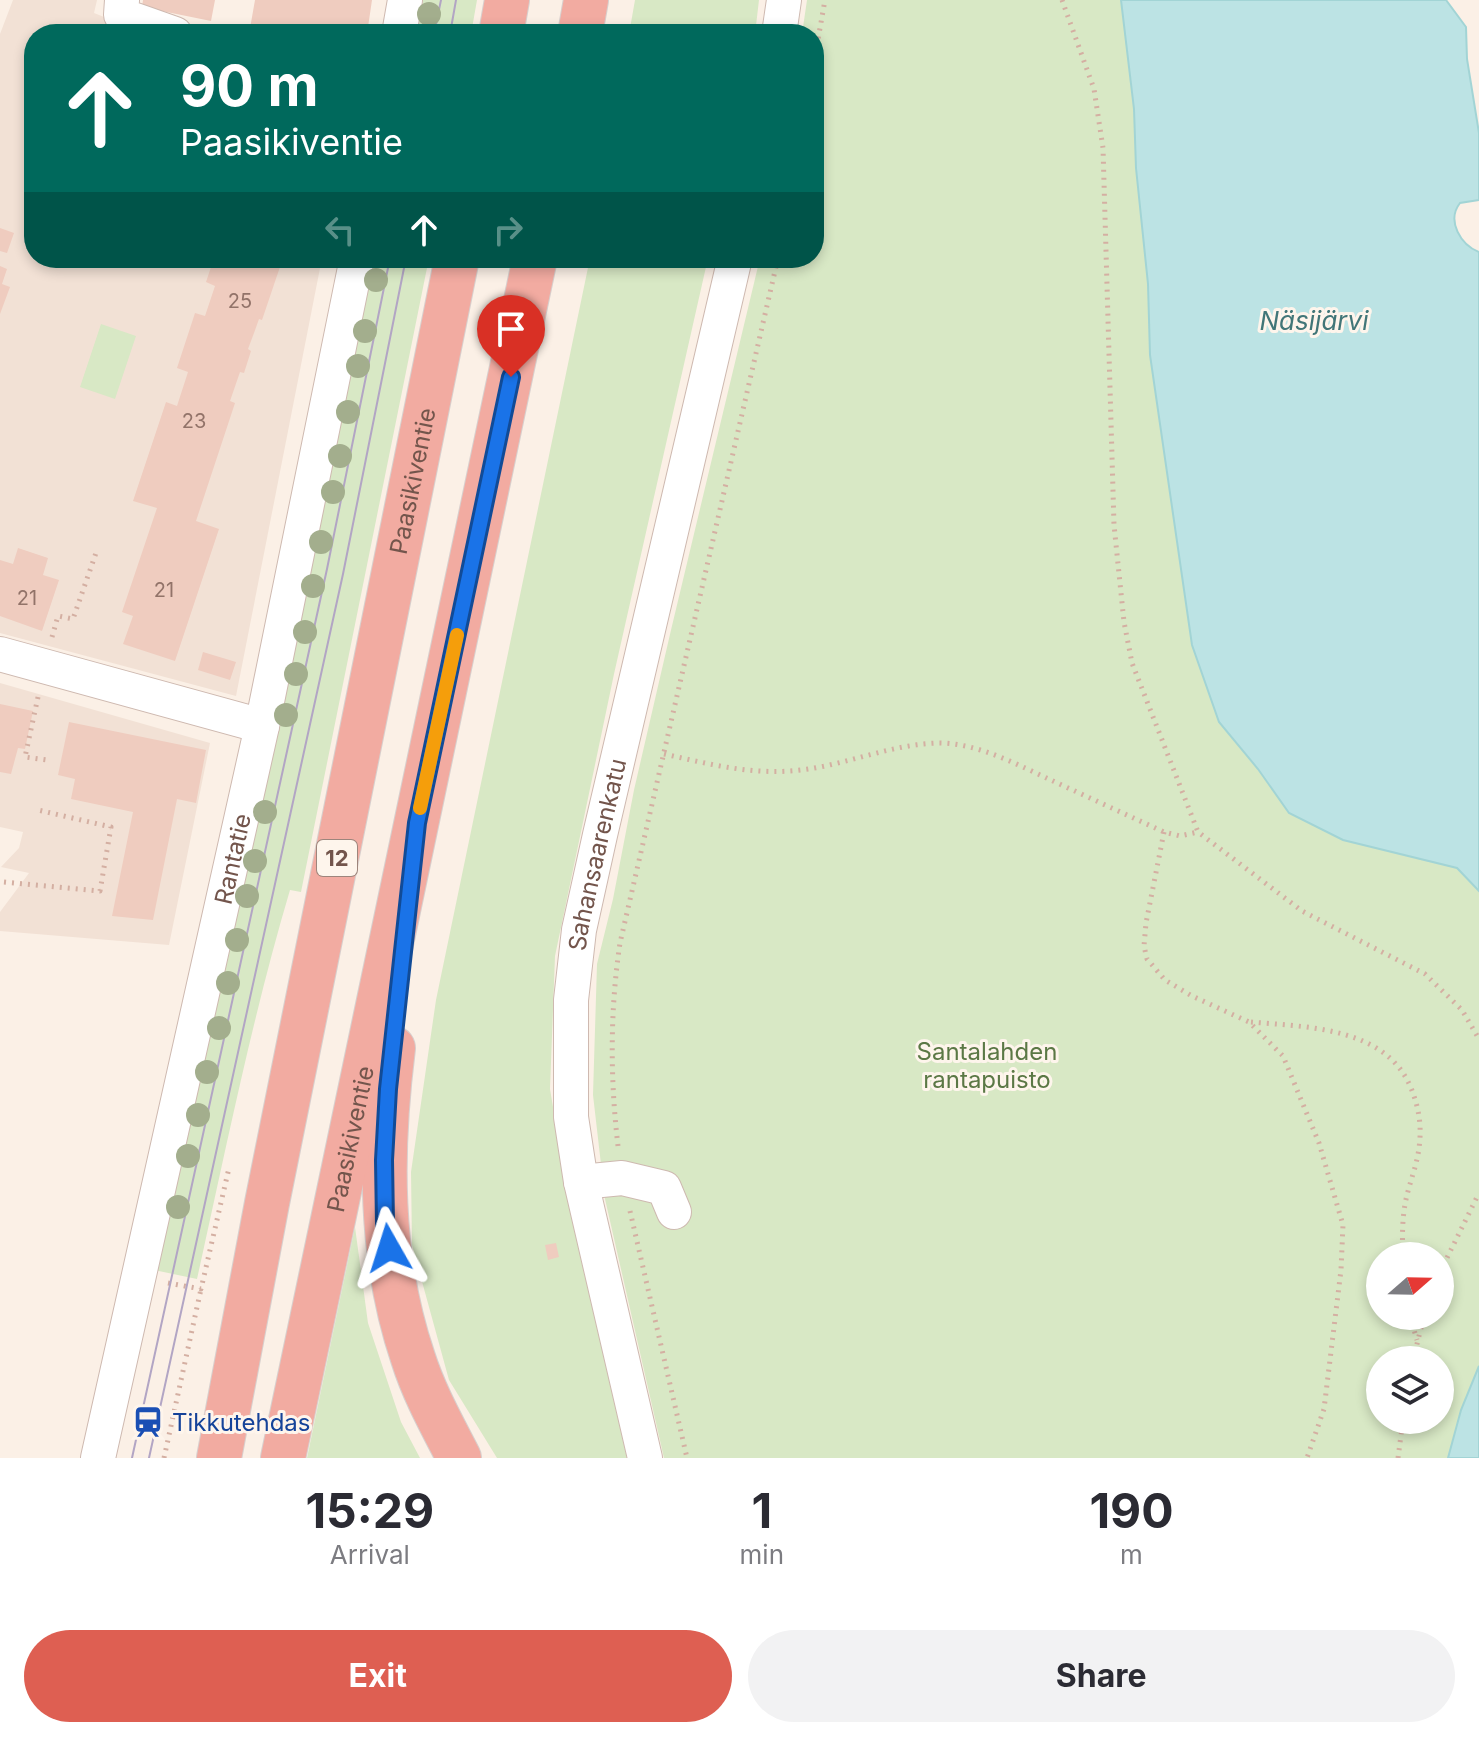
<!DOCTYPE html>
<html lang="en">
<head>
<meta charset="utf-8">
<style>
	body { margin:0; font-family:Inter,sans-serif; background:#f2f2f3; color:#2b2b33; height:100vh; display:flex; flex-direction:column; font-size:30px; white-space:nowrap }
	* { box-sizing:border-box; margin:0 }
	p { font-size:26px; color:#7c7c81 }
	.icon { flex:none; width:44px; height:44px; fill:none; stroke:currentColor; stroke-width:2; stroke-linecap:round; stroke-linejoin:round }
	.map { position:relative; height:1458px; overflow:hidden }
	.drawer { display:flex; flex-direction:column; background:#fff; flex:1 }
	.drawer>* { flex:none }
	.hud { position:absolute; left:24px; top:24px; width:800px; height:244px; border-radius:32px; box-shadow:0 4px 12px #0003; background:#00695c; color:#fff; overflow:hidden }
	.needle { width:52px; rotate:70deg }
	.fabs { position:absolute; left:1366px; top:1242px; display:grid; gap:16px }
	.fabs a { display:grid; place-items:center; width:88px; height:88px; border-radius:50%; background:#fff; box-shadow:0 4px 12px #0003; font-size:40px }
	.pin { position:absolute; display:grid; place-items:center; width:68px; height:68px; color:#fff; margin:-82px -34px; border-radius:50% 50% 50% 0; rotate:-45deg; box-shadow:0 0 8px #0007 }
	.pin .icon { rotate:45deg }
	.me { position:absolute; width:88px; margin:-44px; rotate:354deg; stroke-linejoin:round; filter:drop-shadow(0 0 6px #0008) }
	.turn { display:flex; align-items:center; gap:28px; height:168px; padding:0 24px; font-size:36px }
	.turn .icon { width:104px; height:104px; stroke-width:2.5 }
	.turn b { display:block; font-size:56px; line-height:68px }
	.lanes { display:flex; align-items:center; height:76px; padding:0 24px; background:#0003; justify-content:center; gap:40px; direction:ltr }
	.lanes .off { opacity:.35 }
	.eta { display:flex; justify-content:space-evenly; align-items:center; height:136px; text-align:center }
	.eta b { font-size:48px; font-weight:700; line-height:56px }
	.action { display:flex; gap:16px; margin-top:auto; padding:16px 24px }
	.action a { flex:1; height:92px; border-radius:48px; background:#de5f52; color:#fff; font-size:32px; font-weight:700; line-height:92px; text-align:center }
	.action a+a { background:#f2f2f3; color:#2b2b33 }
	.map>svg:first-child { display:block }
</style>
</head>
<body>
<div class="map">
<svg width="1479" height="1458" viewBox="0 0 1479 1458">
	<rect width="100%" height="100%" fill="#fbf0e6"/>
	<!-- residential -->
	<path fill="#f2e1d5" d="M 13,0 L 97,0 L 94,13 L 147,34 L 34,34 L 34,258 L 322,258 L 236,696 L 0,633 L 0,34 Z
		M 0,683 L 210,743 L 169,945 L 0,931 L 0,912 L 29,873 L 1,867 L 19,848 L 23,832 L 0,827 Z"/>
	<!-- green -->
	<path fill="#d8e8c5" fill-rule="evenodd" d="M 423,0 L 477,0 L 471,34 L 417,34 Z
		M 635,0 L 759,0 L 755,34 L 629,34 Z
		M 807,0 L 1121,0 L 1134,109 L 1136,168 L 1148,284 L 1150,355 L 1258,769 L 1289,813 L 1343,840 L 1457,868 L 1479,891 L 1479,1366 L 1461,1410 L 1448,1458 L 664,1458 L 605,1199 L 593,1095 L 597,964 L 613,899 L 634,790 L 671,630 L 760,258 L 814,258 L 814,34 L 802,34 ZM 1380,1256 L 1440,1256 L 1440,1316 L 1380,1316 ZM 1380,1360 L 1440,1360 L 1440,1420 L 1380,1420 Z
		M 371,258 L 429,258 L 301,892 L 290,890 C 252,1018 226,1149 197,1279 L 154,1270 Z
		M 590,258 L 708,258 L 614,674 L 555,956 L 550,1089 L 570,1209 L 627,1458 L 497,1458 L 449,1380 L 412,1245 L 411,1172 L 436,1000 Z
		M 101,324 L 136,336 L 115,399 L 80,387 Z
		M 355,1227 L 368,1323 L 401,1422 L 420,1458 L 307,1458 Z"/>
	<!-- water -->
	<path fill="#bce3e4" stroke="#a2d4d5" stroke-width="2" d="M 1121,0 L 1446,0 L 1466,27 L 1467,59 L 1479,133 L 1479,200 L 1460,203 C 1446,221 1461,245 1479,252 L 1479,891 L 1457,868 L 1343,840 L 1289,813 L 1258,769 L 1219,722 L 1192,645 L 1150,355 L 1148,284 L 1136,168 L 1134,109 Z
		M 1479,1366 L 1479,1458 L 1448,1458 L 1461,1410 Z"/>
	<!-- building -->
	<path fill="#efccbf" d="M 143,0 L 215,0 L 211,21 L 142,7 Z
		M 255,0 L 372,0 L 367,34 L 249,34 Z
		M 0,228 L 14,233 L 7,253 L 0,251 Z
		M 214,258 L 283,258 L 262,320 L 259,319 L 254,333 L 248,349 L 251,351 L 244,373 L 240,372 L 230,401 L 235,403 L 196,521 L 219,529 L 175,661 L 123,644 L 133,616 L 122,612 L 157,508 L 133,501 L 166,402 L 177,406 L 188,372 L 177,368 L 195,313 L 205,316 L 215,286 L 206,282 Z
		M 0,266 L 7,269 L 2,284 L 10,287 L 0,314 Z
		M 18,548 L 48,558 L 43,575 L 59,580 L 42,631 L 0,616 L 0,560 L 13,564 Z
		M 203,652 L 236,662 L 230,680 L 198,670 Z
		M 0,704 L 33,711 L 25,749 L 18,748 L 11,774 L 0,772 Z
		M 69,722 L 206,750 L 196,803 L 177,799 L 153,920 L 112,916 L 133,812 L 71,799 L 75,779 L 58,775 Z
		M 556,1243 L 559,1257 L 548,1260 L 545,1245 Z"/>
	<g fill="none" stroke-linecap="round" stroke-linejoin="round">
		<defs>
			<g id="minor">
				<path d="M 122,0 L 121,15 L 175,34"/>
				<path d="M 399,34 L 405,0"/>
				<path d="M 779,34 L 784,0"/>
				<path d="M 0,654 L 262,726"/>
				<path d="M 581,1182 L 622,1178 L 664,1188 L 674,1212"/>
				<path id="s1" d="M 98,1458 L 262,726 L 357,258"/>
				<path id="s2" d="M 645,1458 L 581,1182 L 571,1117 L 571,1000 L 579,930 L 600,835 L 735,258"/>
			</g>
			<g id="highway">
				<path d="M 501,34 L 507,0"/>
				<path d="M 580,34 L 586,0"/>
				<path d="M 393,1048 C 380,1151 379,1258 413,1358 C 424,1393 442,1425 459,1458"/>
				<path id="s3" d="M 219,1458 L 267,1203 L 457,258"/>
				<path id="s4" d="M 283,1458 L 535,258"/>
			</g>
		</defs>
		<!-- minor casing -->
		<use href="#minor" stroke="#ceb9b0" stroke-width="36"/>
		<!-- highway casing -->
		<use href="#highway" stroke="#d8cfcd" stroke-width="46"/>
		<!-- path -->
		<path stroke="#d4afa2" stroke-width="5" stroke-dasharray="2 6" stroke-linecap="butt" d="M 1062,0 L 1094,89 L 1103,148 L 1114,525 L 1124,622 L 1132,663 L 1198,832 L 1302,911 L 1425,974 L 1462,1010 L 1479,1039
			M 814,62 L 825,0
			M 52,637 L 58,616 L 73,619 L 97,550
			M 38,697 L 25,757 L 47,760
			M 664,754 C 705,763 746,774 790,771 C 840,768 888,744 939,743 C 978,743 1018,765 1053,781 C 1090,798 1127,815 1164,832 L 1180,836 L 1198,832
			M 1164,832 L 1146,923 L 1144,946 L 1147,959 L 1165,980 L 1192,996 L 1249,1022 L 1283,1056 L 1319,1143 L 1343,1225 L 1341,1270 L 1324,1409 L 1307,1458
			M 4,882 L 100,891 L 111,827 L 38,810
			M 1251,1022 C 1307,1027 1386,1027 1411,1088 C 1419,1108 1422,1126 1419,1148 C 1417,1164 1411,1179 1407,1195 C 1402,1215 1402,1236 1403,1256
			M 618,1146 C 610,1078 610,1010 620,943 L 778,258
			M 630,1211 L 687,1458
			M 1440,1272 L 1479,1193
			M 168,1283 L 201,1289 L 229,1168
			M 1410,1316 L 1417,1340
			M 1413,1360 L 1424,1316
			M 164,1458 L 201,1289
			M 1398,1458 L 1403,1420"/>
		<!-- minor -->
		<use href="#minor" stroke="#fff" stroke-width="34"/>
		<!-- highway -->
		<use href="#highway" stroke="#f2aba1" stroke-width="44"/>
		<!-- tram -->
		<path stroke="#b2a5c4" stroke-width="2" d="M 434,34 L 441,0
			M 450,34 L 456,0
			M 132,1458 L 327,569 L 390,258
			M 149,1458 L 343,574 L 406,258"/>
	</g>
	<!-- trees -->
	<g fill="#a3ae8d">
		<circle cx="429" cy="14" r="12"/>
		<circle cx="376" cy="280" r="12"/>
		<circle cx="365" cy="331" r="12"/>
		<circle cx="358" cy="366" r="12"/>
		<circle cx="348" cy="412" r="12"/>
		<circle cx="340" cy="456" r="12"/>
		<circle cx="333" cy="492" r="12"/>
		<circle cx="321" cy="542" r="12"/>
		<circle cx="313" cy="586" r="12"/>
		<circle cx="305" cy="632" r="12"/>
		<circle cx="296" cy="674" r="12"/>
		<circle cx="286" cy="715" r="12"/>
		<circle cx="265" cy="812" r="12"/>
		<circle cx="255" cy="861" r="12"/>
		<circle cx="247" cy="896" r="12"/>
		<circle cx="237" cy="940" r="12"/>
		<circle cx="228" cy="983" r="12"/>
		<circle cx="219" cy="1028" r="12"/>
		<circle cx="207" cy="1072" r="12"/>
		<circle cx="198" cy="1115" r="12"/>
		<circle cx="188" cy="1156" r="12"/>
		<circle cx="178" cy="1207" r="12"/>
	</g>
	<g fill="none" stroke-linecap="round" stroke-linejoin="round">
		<defs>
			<path id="route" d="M 389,1248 L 385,1224 L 384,1160 L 388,1089 L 417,823 L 511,377"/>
		</defs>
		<!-- route casing -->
		<use href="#route" stroke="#114b97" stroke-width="20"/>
		<!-- route -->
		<use href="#route" stroke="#1a73e8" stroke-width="14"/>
		<!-- slow -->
		<path stroke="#f59e0b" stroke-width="14" d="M 420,808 L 457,635"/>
	</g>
	<!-- icons -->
	<defs>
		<symbol id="station-bare" viewBox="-9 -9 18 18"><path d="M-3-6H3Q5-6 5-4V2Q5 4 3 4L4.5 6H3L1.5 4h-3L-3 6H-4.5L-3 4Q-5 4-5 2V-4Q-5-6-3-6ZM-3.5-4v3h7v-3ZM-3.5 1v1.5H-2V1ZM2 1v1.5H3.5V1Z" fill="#1a4fb4" stroke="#fef5ec" stroke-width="2.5" paint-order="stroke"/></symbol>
	</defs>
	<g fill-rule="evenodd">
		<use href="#station-bare" x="126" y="1400" width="44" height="44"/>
	</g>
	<g text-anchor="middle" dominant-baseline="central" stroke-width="6" stroke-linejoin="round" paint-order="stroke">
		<!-- number labels -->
		<g font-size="20" fill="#927369">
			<text x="240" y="301">25</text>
			<text x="194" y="421">23</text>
			<text x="164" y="590">21</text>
			<text x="27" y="598">21</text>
		</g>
		<!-- shield labels -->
		<rect fill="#fef5ec" stroke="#9d857c" stroke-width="2" x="317" y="840" width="40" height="36" rx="6"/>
		<g font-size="22" font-weight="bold" fill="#73554c">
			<text x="337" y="858">12</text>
		</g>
		<!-- street labels -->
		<g font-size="24" fill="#73554c" stroke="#fef5ec">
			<text stroke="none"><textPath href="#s3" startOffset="996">Paasikiventie</textPath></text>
			<text stroke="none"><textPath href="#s2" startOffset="614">Sahansaarenkatu</textPath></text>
			<text stroke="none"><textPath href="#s1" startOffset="614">Rantatie</textPath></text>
			<text stroke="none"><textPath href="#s4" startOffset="326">Paasikiventie</textPath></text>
		</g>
		<!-- park labels -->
		<g font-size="24" fill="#5b7845" stroke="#fef5ec">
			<text x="987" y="1051">Santalahden<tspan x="987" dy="28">rantapuisto</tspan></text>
		</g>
		<!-- transit labels -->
		<g font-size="24" fill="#164399" stroke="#fef5ec" text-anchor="start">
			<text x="172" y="1422">Tikkutehdas</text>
		</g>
		<!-- water labels -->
		<g font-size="26" font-style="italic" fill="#417678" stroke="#fef5ec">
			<text x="1314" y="320">Näsijärvi</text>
		</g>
	</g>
</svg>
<div class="fabs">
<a><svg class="needle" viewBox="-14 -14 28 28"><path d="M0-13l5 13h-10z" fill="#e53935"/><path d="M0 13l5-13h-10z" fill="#7c7c81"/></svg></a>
<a><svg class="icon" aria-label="layers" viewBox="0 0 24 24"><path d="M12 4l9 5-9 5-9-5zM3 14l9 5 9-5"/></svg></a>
</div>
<div class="pin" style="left:511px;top:377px;background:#d93025"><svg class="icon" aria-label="arrive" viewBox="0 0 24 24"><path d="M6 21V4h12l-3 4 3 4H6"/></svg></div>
<svg class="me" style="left:389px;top:1248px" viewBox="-20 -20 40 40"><path d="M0-17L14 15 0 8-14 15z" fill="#1a73e8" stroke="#fff" stroke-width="4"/></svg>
<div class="hud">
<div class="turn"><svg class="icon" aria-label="ahead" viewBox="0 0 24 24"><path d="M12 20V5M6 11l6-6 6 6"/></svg><div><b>90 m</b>Paasikiventie</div></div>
<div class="lanes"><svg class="icon off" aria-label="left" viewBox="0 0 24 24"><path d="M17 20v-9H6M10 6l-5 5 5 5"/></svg><svg class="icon" aria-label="ahead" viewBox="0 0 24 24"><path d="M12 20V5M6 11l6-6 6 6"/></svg><svg class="icon off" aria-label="right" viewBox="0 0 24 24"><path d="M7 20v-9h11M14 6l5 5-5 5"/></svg></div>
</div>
</div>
<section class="drawer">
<div class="eta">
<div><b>15:29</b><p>Arrival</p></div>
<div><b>1</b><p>min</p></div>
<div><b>190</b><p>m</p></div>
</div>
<div class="action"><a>Exit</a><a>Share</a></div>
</section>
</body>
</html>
